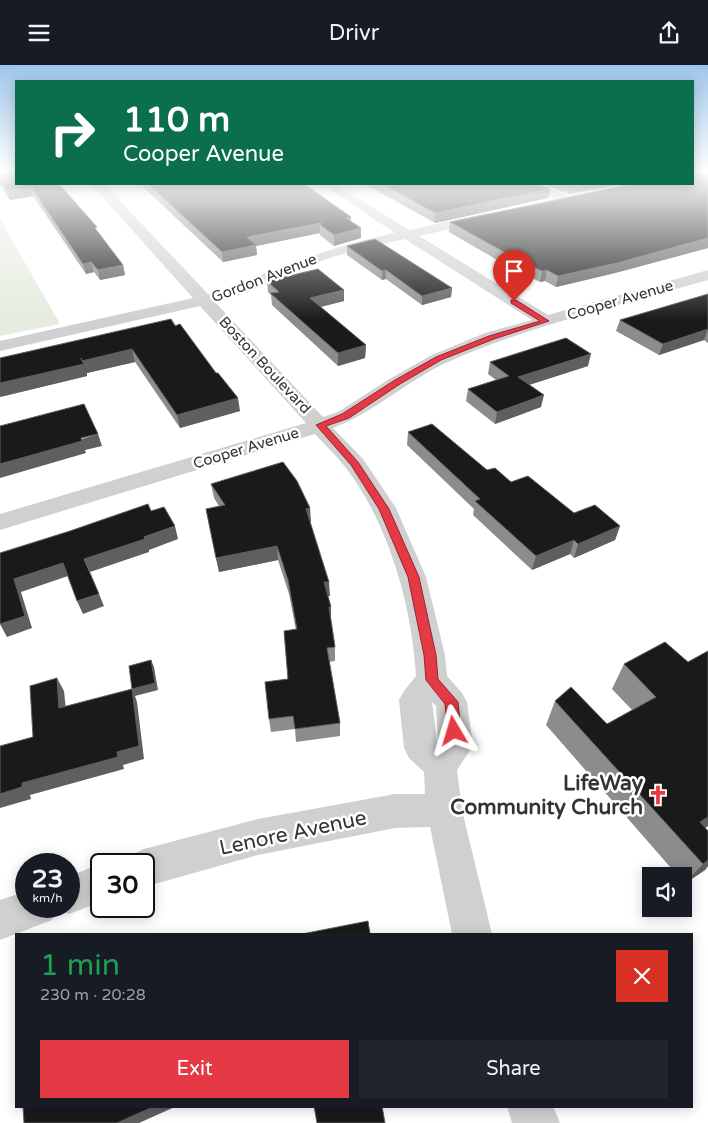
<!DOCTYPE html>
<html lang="en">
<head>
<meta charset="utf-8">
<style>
	body { margin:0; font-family:"Varela Round",sans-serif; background:#20242c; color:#f1f3f6; height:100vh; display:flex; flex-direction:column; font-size:19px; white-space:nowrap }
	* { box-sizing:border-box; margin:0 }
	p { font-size:16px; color:#9ea1a6 }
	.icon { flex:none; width:28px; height:28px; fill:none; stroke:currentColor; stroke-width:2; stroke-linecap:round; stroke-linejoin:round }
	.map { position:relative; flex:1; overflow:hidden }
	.panel { position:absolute; left:15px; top:868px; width:678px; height:175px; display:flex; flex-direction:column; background:#171b24; border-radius:0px; box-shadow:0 2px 12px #0003 }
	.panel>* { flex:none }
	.hud { position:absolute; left:15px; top:15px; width:679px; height:105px; border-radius:0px; box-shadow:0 2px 12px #0003; background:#0b6e4f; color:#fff; overflow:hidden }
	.controls { position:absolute; left:642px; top:802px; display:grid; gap:10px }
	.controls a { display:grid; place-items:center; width:50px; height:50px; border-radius:0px; background:#171b24; box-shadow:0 2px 12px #0003; font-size:25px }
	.speed { position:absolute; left:15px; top:788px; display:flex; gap:10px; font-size:25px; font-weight:700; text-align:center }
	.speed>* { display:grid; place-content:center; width:65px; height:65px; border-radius:50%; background:#171b24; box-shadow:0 2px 12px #0003; line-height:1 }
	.speed small { font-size:12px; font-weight:400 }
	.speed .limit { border:2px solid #111; border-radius:8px; background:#fff; color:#111 }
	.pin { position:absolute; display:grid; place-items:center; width:42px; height:42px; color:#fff; margin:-51px -21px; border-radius:50% 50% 50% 0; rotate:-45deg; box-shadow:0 0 5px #0007 }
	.pin .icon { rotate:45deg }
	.me { position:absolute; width:55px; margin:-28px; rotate:353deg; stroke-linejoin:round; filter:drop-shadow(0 0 4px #0008) }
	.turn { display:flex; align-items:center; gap:18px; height:105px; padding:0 25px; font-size:22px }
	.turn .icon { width:65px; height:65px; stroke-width:2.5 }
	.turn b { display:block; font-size:35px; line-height:42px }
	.round { display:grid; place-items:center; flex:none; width:52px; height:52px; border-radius:0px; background:#20242c }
	.summary { display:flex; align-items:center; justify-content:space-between; height:85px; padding:0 25px }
	h1 { font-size:30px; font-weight:600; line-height:38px; color:#1e9e55 }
	.cta { display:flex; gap:10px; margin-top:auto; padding:10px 25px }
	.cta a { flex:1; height:58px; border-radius:0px; background:#e63946; color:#fff; font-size:20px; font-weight:600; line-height:58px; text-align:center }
	.cta a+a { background:#20242c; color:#f1f3f6 }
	header { display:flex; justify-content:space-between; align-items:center; height:65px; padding:0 25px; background:#171b24; font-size:22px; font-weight:600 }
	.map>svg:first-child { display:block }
</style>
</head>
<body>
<header><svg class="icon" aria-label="menu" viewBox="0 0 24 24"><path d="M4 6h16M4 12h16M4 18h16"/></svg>Drivr<svg class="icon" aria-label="share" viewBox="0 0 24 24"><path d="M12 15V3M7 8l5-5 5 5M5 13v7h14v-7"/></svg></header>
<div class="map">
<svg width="708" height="1058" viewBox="0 0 708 1058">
	<rect width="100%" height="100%" fill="#fff"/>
	<!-- green -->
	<path fill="#e6ecdf" d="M 0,154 L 60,259 L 0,271 Z"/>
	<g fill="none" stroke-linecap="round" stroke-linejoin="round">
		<!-- minor -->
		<path fill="#d0d0d0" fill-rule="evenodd" d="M 91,119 L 104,119 L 208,229 L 221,226 C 281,202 331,181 395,168 L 321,119 L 335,119 L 409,165 L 486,148 L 491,149 L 493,152 L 491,155 L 419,171 L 548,250 L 708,205 L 708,215 C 621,240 531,260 448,297 C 408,315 375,347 333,363 L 363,394 L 396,443 L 426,512 L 445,590 L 447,611 L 462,628 L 467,637 L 473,681 L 457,705 L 462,745 L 492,869 L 452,869 L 430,762 L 395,763 L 258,790 L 144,822 L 144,799 L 127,799 L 131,790 L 144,784 L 258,754 L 395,729 L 425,729 L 424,707 L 409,693 L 404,683 L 399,635 L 404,626 L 416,611 C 412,542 389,459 346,403 C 337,391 325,380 315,369 L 0,465 L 0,449 L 306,358 L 200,241 L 0,286 L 0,276 L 193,233 ZM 405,174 L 532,255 L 485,268 L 432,290 L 391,313 L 338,347 L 323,352 L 215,237 C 248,230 278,213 308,201 C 340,188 372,181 405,174 ZM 432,637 L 436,641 L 438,678 L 437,676 Z
			M 523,119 L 539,119 L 571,132 L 572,135 L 571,138 L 561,138 L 525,122 Z
			M 101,799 L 101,837 L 69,849 L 56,844 L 52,855 L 0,875 L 0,835 L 26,826 L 26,841 L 69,841 L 69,811 Z
			M 507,1041 L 553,1041 L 560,1058 L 512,1058 Z"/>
	</g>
	<!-- wall -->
	<path fill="#8c8c8c" d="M 0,107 L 59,119 L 98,168 L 123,200 L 125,210 L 100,215 L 94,207 L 86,209 L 33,131 L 10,135 L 0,121 Z
		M 708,107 L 708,183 L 615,208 L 556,222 L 545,216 L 540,217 L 511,203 L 449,167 L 450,157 Z
		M 140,119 L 304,119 L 351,152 L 351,157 L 361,163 L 361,173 L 334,181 L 320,170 L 320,168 L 256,181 L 257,190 L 223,197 Z
		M 365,119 L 537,119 L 550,124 L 548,133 L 435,158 Z
		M 543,119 L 621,119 L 568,129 Z
		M 347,181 L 452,223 L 451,232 L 422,240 L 386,214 L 382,215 L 347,190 Z
		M 267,216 L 344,236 L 321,242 L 366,280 L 365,293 L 338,301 L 272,240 L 271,230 L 268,227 Z
		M 708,229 L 708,278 L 704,275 L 659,290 L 616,266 L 620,255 Z
		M 171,254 L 240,346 L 180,363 L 135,297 L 87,308 L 87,311 L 0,332 Z
		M 490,297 L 588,301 L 529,320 L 541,342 L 495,359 L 466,336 L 468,324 L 496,315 L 488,309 Z
		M 408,367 L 487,405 L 574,448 L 620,461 L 615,475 L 574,493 L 570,489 L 532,505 L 473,450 L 474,444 L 407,380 Z
		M 211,419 L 310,443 L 310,457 L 330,531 L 328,531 L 331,542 L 331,556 L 335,582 L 335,596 L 329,597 L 340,658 L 340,671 L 296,677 L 295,664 L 271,667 L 269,654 L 288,614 L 296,565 L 289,529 L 278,495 L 219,507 L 206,444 L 219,441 L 214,433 Z
		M 708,586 L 708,761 L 705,763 L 708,766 L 708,801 L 705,805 L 684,819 L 684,811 L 678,811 L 546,660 L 555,636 L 607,659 L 632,645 L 612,624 L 624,599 L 688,597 Z"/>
	<!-- shaded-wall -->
	<path fill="#5f5f5f" d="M 574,119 L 621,119 L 568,129 L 570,120 Z
		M 31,122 L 33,131 L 10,135 L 7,126 Z
		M 550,124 L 548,133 L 435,158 L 435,148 Z
		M 351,152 L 351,162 L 346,153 Z
		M 321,158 L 320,160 L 320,168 L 256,181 L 257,190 L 223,197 L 222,187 L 247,172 Z
		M 361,163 L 361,173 L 334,181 L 334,170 Z
		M 708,173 L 708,183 L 615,208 L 556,222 L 558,211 Z
		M 91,197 L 94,207 L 86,209 L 83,199 Z
		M 123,200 L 125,210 L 100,215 L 98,205 Z
		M 386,205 L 386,214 L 382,215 L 382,206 Z
		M 547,205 L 545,216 L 540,217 L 542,206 Z
		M 452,223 L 451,232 L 422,240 L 422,231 Z
		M 344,225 L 344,236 L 311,244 L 310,233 Z
		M 708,264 L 704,275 L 659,290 L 663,279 Z
		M 366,280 L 365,293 L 338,301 L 338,288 Z
		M 132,284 L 135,297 L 87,308 L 87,311 L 0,332 L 0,318 L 82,296 Z
		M 591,289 L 588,301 L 516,324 L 518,312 Z
		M 544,330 L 541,342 L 495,359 L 497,347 Z
		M 238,333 L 240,346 L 180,363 L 177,350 Z
		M 98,369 L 102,381 L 85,385 L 86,388 L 0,413 L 0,399 Z
		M 310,443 L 311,457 L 307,458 L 306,444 Z
		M 175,461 L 178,474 L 149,485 L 149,487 L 90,507 L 84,494 Z
		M 620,461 L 615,475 L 574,493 L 578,479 Z
		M 574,475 L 570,489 L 532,505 L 536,491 Z
		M 277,481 L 278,495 L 219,507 L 216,493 Z
		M 63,498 L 68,511 L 21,527 L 32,563 L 7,572 L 0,559 L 14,514 Z
		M 324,517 L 329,517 L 330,531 L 325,531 Z
		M 99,529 L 104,541 L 83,549 L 77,536 Z
		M 329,542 L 331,542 L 331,556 Z
		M 151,595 L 154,602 L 158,625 L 135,631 L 137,637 L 144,694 L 123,700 L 124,704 L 30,730 L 31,734 L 0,743 L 0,729 L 22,718 L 117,687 L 132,624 Z
		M 57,613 L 64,626 L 67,655 L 59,643 Z
		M 708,752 L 708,761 L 684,777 L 700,757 Z
		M 708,795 L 708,801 L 705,805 L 684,819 L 703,799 Z
		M 155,1041 L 177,1041 L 139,1058 L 117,1058 Z"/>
	<!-- building -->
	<path fill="#1a1a1a" stroke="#5f5f5f" d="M 0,107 L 16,107 L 16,119 L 59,119 L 97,162 L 95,163 L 123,200 L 98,205 L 91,197 L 83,199 L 31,122 L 7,126 L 0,117 Z
		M 692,107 L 708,107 L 708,173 L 617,198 L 558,211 L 547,205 L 542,206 L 513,192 L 450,157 L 632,119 L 692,119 Z
		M 148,119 L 304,119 L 351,152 L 346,153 L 361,163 L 334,170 L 320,160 L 321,158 L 247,172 L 256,180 L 222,187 Z
		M 382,119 L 537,119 L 550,124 L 435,148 Z
		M 375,174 L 452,223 L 422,231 L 386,205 L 382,206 L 347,181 Z
		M 318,204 L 344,225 L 310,233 L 366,280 L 338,288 L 270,228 L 279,227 L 267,216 Z
		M 708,229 L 708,264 L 663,279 L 620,255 Z
		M 171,254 L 175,261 L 180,259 L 216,308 L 218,308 L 238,333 L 177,350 L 132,284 L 82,296 L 81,293 L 84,299 L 0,318 L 0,293 Z
		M 566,273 L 591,289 L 518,312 L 544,330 L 497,347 L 468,324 L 509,311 L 490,297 Z
		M 84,339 L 98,369 L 81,373 L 82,376 L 0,399 L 0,361 Z
		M 432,359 L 487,405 L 495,403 L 511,417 L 528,411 L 574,448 L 595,440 L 620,461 L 578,479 L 574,475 L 536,491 L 475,436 L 480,434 L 408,367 Z
		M 283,397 L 297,416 L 310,443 L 306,444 L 329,517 L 324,517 L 331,542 L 329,542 L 335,582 L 327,583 L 340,658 L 295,664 L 293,651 L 269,654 L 265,617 L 288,614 L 284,566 L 297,564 L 288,515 L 277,481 L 216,493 L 206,444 L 225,440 L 211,419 Z
		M 148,439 L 151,446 L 164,442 L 175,461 L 144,472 L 145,474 L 84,494 L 99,529 L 77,536 L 63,498 L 14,514 L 25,551 L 0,559 L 0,488 L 70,466 Z
		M 665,577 L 688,597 L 708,586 L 708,752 L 700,757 L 708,766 L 708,795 L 703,799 L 555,636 L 571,622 L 607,659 L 656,632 L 624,599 Z
		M 151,595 L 155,618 L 132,624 L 129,601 Z
		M 57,613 L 59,643 L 132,624 L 139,681 L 117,687 L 118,692 L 22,718 L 22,722 L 0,729 L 0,681 L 33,672 L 30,621 Z
		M 368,856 L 370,869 L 302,869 Z
		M 23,1041 L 155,1041 L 117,1058 L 24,1058 Z
		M 314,1041 L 382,1041 L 385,1058 L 317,1058 Z"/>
	<!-- sky -->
	<linearGradient id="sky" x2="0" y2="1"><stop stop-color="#9ec6ea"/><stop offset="0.42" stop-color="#fff"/><stop offset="1" stop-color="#fff" stop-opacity="0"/></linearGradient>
	<rect width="708" height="255" fill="url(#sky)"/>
	<!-- route -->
	<path fill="#e63946" stroke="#96252e" d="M 511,235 L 516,235 L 549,256 L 494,274 L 441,295 L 400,319 L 349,353 L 326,361 L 358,397 L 389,444 L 419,512 L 436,590 L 438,614 L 458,637 L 461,666 L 459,671 L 454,672 L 450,671 L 448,666 L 445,639 L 426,615 L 424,590 L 408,512 L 379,444 L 351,400 L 316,360 L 342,349 L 395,315 L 436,292 L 489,271 L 540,256 L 511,238 Z"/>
	<!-- icons -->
	<defs>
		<symbol id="church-bare" viewBox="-9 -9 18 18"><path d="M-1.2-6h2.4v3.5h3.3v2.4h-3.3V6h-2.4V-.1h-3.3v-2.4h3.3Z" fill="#e63946" stroke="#fff" stroke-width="2.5" paint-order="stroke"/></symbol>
	</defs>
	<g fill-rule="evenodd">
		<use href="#church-bare" x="644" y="716" width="28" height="28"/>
	</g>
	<g text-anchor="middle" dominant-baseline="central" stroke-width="5" stroke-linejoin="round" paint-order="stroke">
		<!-- far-street labels -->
		<g font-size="15" fill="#333" stroke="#fff">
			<text transform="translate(264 213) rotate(-21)">Gordon Avenue</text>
			<text transform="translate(620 235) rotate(-16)">Cooper Avenue</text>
			<text transform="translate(265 300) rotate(47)">Boston Boulevard</text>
			<text transform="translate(246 383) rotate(-17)">Cooper Avenue</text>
		</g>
		<!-- near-poi labels -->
		<g font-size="21" font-weight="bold" fill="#333" stroke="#fff" text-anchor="end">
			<text x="643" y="718">LifeWay<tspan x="643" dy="24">Community Church</tspan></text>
		</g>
		<!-- near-street labels -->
		<g font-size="21" fill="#333" stroke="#fff">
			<text transform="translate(293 768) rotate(-12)">Lenore Avenue</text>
		</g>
	</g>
</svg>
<div class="controls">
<a><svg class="icon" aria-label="sound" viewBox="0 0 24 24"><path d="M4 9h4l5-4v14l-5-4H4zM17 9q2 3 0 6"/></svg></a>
</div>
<div class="speed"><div>23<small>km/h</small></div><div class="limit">30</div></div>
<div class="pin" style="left:514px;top:236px;background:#d93025"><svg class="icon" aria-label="arrive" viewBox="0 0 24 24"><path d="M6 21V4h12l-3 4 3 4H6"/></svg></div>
<svg class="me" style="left:454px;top:666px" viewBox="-20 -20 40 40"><path d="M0-17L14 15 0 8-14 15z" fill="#e63946" stroke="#fff" stroke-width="4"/></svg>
<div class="hud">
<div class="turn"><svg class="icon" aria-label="right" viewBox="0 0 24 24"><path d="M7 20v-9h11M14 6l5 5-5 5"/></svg><div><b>110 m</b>Cooper Avenue</div></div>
</div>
<section class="panel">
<div class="summary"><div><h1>1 min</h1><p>230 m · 20:28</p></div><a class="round" style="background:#d93025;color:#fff"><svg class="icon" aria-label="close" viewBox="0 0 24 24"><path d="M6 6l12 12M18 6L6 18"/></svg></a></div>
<div class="cta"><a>Exit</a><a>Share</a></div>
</section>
</div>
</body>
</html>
